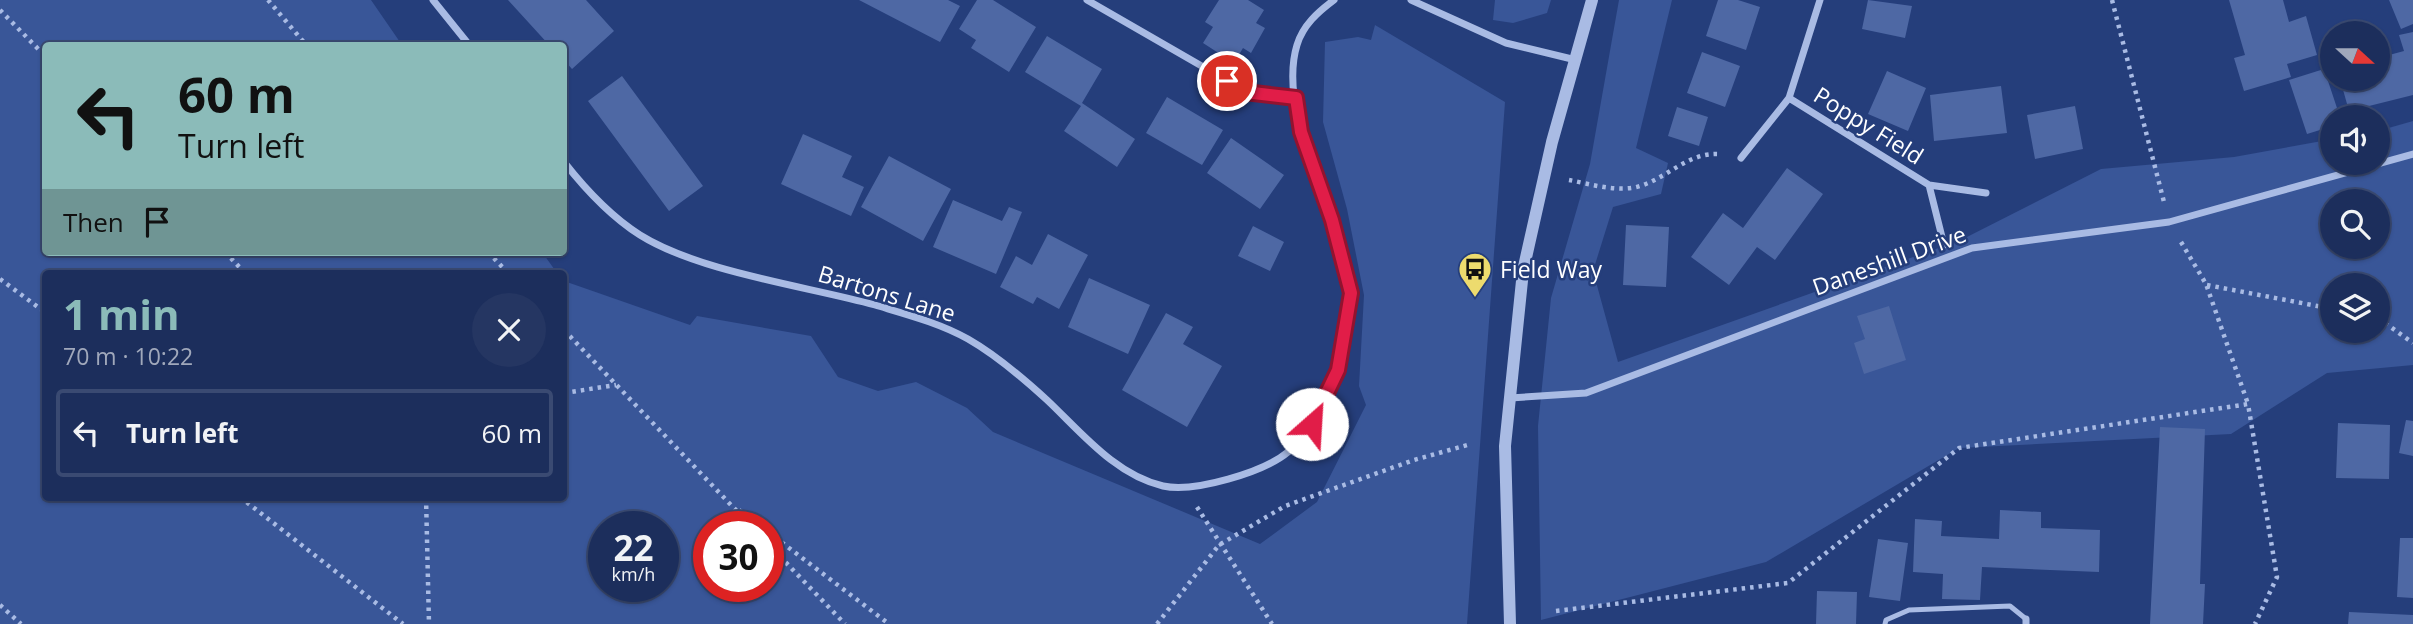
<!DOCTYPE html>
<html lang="en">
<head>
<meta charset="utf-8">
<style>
	body { margin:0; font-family:"Open Sans",sans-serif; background:#253662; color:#f1f3f6; height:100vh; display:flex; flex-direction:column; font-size:26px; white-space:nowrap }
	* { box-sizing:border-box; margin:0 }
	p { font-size:23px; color:#a0a8bb }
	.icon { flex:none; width:38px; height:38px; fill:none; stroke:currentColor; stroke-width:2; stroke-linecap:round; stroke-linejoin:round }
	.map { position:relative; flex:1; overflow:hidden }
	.details { position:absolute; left:42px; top:270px; width:525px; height:231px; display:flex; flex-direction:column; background:#1c2e5c; border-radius:7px; box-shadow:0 2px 5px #0004,0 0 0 2px #3a4a72 }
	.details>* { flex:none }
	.banner { position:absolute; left:42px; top:42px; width:525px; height:214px; border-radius:7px; box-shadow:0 2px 5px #0004,0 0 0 2px #3a4a72; background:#8bbbb9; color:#111; overflow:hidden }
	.needle { width:46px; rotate:111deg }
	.buttons { position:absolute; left:2320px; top:21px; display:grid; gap:14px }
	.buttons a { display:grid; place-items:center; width:70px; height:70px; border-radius:50%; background:#1c2e5c; box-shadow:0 2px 5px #0004,0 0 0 2px #3a4a72; font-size:35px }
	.speed { position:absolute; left:588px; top:511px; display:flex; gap:14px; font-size:35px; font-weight:700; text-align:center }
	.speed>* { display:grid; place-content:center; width:91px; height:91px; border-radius:50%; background:#1c2e5c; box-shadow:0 2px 5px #0004,0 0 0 2px #3a4a72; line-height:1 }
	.speed small { font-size:18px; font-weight:400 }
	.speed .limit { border:10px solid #d22; background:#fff; color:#111 }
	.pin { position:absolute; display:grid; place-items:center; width:60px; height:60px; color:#fff; margin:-30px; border:4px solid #fff; border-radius:50%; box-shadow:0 2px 7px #0007 }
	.me { position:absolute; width:77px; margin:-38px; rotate:26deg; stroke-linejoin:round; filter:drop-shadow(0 0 5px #0008) }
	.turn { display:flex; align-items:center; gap:24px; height:147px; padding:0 21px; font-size:32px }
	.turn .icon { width:91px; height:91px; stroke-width:2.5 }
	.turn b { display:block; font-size:49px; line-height:60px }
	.then { display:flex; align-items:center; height:66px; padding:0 21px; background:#0003; gap:14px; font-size:26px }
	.round { display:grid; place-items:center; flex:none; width:74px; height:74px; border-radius:37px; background:#253662 }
	.summary { display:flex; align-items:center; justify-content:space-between; height:119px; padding:0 21px }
	h1 { font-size:42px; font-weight:700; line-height:52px; color:#8bbbb9 }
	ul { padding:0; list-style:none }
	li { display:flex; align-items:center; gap:21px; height:88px; margin:0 14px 10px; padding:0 7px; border:4px solid #3a4a72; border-radius:7px }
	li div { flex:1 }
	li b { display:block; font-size:26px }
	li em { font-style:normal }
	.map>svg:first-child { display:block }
</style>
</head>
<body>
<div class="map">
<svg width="2413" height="624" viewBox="0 0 2413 624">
	<rect width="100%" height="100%" fill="#253e7b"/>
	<!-- green -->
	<path fill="#395698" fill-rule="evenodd" d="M 0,0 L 371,0 L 402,45 L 46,46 L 46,252 L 542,252 L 557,273 L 46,273 L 46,497 L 564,497 L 564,281 L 690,325 L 697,316 L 811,336 L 838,377 L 878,391 L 916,382 L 967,408 L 993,432 L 1260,544 L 1317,502 L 1366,405 L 1359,386 L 1364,295 L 1347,209 L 1323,122 L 1325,42 L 1358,37 L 1371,40 L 1375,25 L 1505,102 L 1467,624 L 0,624 ZM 604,527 L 663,527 L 663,586 L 604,586 ZM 709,527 L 768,527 L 768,586 L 709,586 Z
		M 1495,0 L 1551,0 L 1547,13 L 1513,23 L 1493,20 Z
		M 1619,0 L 1672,0 L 1636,148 L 1668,163 L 1661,194 L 1613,207 L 1593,271 L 1618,362 L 1961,240 L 2101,169 L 2234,157 L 2333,139 L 2333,163 L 2378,163 L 2378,131 L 2413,121 L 2413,365 L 2327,373 L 2231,434 L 1959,448 L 1766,562 L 1541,620 L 1538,426 L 1551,298 L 1590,164 ZM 2333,201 L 2378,201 L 2378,247 L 2333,247 ZM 2333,285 L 2378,285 L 2378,331 L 2333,331 Z"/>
	<!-- building -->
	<path fill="#4e68a4" d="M 508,0 L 586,0 L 614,31 L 572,69 L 564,60 L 564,46 L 550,46 Z
		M 859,0 L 948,0 L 960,6 L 940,42 Z
		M 977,0 L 993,0 L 1036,27 L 1009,72 L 971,48 L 976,40 L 959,29 Z
		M 1219,0 L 1248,0 L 1264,10 L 1256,23 L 1265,28 L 1251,53 L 1243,48 L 1234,63 L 1203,43 L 1213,27 L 1205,22 Z
		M 1718,0 L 1738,0 L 1760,7 L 1746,50 L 1706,36 Z
		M 1868,0 L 1912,6 L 1905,38 L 1862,29 Z
		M 2229,0 L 2283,0 L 2289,22 L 2306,16 L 2317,55 L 2287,64 L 2291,77 L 2244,91 L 2234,58 L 2245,55 Z
		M 2389,0 L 2413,0 L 2413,24 L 2401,29 Z
		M 2413,32 L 2413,95 L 2349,111 L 2340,79 L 2378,79 L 2378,58 L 2404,51 L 2399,35 Z
		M 1047,36 L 1102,69 L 1082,103 L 1135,139 L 1117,167 L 1064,131 L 1081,106 L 1025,72 Z
		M 1702,52 L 1740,66 L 1725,107 L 1687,93 Z
		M 2324,69 L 2340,117 L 2333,117 L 2333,126 L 2307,134 L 2289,80 Z
		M 1887,71 L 1926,88 L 1908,131 L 1868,114 Z
		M 622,76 L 703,186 L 669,211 L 588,101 Z
		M 2001,86 L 2007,133 L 1934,141 L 1930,95 Z
		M 1167,97 L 1223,130 L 1202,165 L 1146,133 Z
		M 2075,106 L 2083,149 L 2035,159 L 2027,115 Z
		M 1677,107 L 1708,117 L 1699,146 L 1668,136 Z
		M 803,134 L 852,156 L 842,177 L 864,187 L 851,216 L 781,184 Z
		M 1231,138 L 1284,175 L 1260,209 L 1207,173 Z
		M 889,156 L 951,189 L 923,241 L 861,207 Z
		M 1787,168 L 1823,194 L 1775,260 L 1757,247 L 1729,285 L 1691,257 L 1723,213 L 1743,228 Z
		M 953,200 L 1002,221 L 1009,207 L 1022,212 L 996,274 L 933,247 Z
		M 1626,225 L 1669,227 L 1666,287 L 1623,285 Z
		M 1253,226 L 1284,242 L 1270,271 L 1238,256 Z
		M 1048,234 L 1088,255 L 1059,309 L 1037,297 L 1033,304 L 1000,287 L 1016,256 L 1032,265 Z
		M 1089,278 L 1150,305 L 1128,354 L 1068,327 Z
		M 1889,306 L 1906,360 L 1864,374 L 1854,343 L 1865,339 L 1857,316 Z
		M 1166,313 L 1193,327 L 1183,344 L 1222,366 L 1187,427 L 1122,390 Z
		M 2406,420 L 2413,421 L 2413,456 L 2399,453 Z
		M 2338,423 L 2390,425 L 2389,479 L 2336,478 Z
		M 2160,427 L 2205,429 L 2200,584 L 2205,584 L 2203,624 L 2150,624 Z
		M 2000,510 L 2041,512 L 2041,528 L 2100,530 L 2099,572 L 1982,567 L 1980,600 L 1942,599 L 1943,574 L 1913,572 L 1915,519 L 1942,521 L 1941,536 L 1999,539 Z
		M 2400,538 L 2413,538 L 2413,598 L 2397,597 Z
		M 1878,539 L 1908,543 L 1900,601 L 1869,597 Z
		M 1817,591 L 1857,592 L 1856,624 L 1816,624 Z
		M 2349,612 L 2413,615 L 2413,624 L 2348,624 Z"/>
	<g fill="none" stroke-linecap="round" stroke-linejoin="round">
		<!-- path -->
		<path stroke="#a9bbe4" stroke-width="4.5" stroke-dasharray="3.5 5" stroke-linecap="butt" d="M 268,0 L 307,46
			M 2112,0 L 2164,202
			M 0,10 L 46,57
			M 1569,180 C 1590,184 1619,193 1640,186 C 1669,177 1688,152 1720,154
			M 2181,242 L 2206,284 L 2248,404
			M 225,252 L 245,273
			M 488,252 L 508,273
			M 0,279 L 46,313
			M 2207,285 L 2333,309
			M 2378,318 L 2413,343
			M 564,330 L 752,527
			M 564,393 L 616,385
			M 240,497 L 403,624
			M 426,497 L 429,624
			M 1197,507 L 1272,624
			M 739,510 L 761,527
			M 768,532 L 889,624
			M 768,544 L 845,624
			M 0,605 L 21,624
			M 1556,611 L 1788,583 L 1959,448 L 2248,404 L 2277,577 L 2255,624
			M 1157,624 L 1219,545 L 1285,506 L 1414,460 L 1471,444"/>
		<!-- service -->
		<path stroke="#a9bbe4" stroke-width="5" d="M 1885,624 L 1886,620 L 1909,610 L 2010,606 L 2026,619"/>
		<!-- minor -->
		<path stroke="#a9bbe4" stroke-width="7" d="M 433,0 L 470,46
			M 1087,0 L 1245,91 L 1296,98
			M 1411,0 L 1506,43 L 1576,60
			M 1789,98 L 1929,185 L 1986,193
			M 1741,158 L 1789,98 L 1820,0
			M 564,162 C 586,190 610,216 640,235 C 699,272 806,286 875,305 C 905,314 940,323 968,339 C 996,355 1023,378 1047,400 C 1080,431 1115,475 1163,486 C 1194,493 1264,472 1288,452 C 1307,437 1317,413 1328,392 C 1338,370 1354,312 1350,289 C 1338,219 1276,113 1297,45 C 1303,25 1318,12 1334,0
			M 1929,185 L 1944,245
			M 1510,398 L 1586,393 L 1972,248 L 2169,222 L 2413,154
			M 2026,619 L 2026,624"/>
		<!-- tertiary -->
		<path stroke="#a9bbe4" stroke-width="12" d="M 1510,624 L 1505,446 L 1523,271 L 1552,142 L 1592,0"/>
	</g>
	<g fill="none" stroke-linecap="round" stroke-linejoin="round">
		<defs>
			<path id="route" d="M 1227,81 L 1245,92 L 1296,98 L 1301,132 L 1332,220 L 1351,293 L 1338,370 L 1312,424"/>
		</defs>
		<!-- route casing -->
		<use href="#route" stroke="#92132f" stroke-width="18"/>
		<!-- route -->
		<use href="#route" stroke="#e11d48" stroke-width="12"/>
	</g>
	<!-- icons -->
	<defs>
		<symbol id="bus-pin" viewBox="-11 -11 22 30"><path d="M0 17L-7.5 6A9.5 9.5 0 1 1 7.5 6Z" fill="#eddb6e" stroke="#253e7b"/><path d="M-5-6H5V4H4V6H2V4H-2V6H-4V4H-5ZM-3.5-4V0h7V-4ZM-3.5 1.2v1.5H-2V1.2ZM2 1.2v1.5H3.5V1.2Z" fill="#111"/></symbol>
	</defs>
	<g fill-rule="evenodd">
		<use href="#bus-pin" x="1456" y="250" width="38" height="52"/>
	</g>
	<g text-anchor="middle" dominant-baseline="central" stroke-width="5" stroke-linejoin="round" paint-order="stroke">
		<!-- street labels -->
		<g font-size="23" fill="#fff" stroke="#253e7b">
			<text transform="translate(1869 125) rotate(32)">Poppy Field</text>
			<text transform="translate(1889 260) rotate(-20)">Daneshill Drive</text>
			<text transform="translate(887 293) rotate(17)">Bartons Lane</text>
		</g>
		<!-- poi labels -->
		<g font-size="23" fill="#fff" stroke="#253e7b" text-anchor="start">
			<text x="1500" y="269">Field Way</text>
		</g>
	</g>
</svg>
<div class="buttons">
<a><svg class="needle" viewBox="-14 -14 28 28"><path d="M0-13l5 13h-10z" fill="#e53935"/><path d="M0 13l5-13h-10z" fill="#a0a8bb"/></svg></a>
<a><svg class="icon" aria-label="sound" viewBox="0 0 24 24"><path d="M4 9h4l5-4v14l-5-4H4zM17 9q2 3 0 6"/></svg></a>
<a><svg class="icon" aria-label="search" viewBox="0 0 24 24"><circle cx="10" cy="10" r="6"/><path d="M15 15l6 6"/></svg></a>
<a><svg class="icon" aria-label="layers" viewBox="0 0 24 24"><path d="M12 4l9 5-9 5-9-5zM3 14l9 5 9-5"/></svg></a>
</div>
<div class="speed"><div>22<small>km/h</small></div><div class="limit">30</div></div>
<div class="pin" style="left:1227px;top:81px;background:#d93025"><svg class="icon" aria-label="arrive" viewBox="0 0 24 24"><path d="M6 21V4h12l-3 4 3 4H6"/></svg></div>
<svg class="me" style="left:1312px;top:424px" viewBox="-20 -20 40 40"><circle r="19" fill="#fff"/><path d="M0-13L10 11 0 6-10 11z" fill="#e11d48"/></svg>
<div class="banner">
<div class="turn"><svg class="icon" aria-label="left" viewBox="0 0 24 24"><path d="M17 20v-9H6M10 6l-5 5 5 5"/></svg><div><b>60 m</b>Turn left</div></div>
<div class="then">Then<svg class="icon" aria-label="arrive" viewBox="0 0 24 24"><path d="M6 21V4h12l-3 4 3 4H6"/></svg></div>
</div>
<section class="details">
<div class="summary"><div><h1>1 min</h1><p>70 m · 10:22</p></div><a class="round"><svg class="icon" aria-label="close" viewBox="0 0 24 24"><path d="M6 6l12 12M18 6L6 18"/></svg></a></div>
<ul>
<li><svg class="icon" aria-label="left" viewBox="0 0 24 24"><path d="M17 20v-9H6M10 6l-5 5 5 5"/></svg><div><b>Turn left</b></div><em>60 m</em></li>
</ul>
</section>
</div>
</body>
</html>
